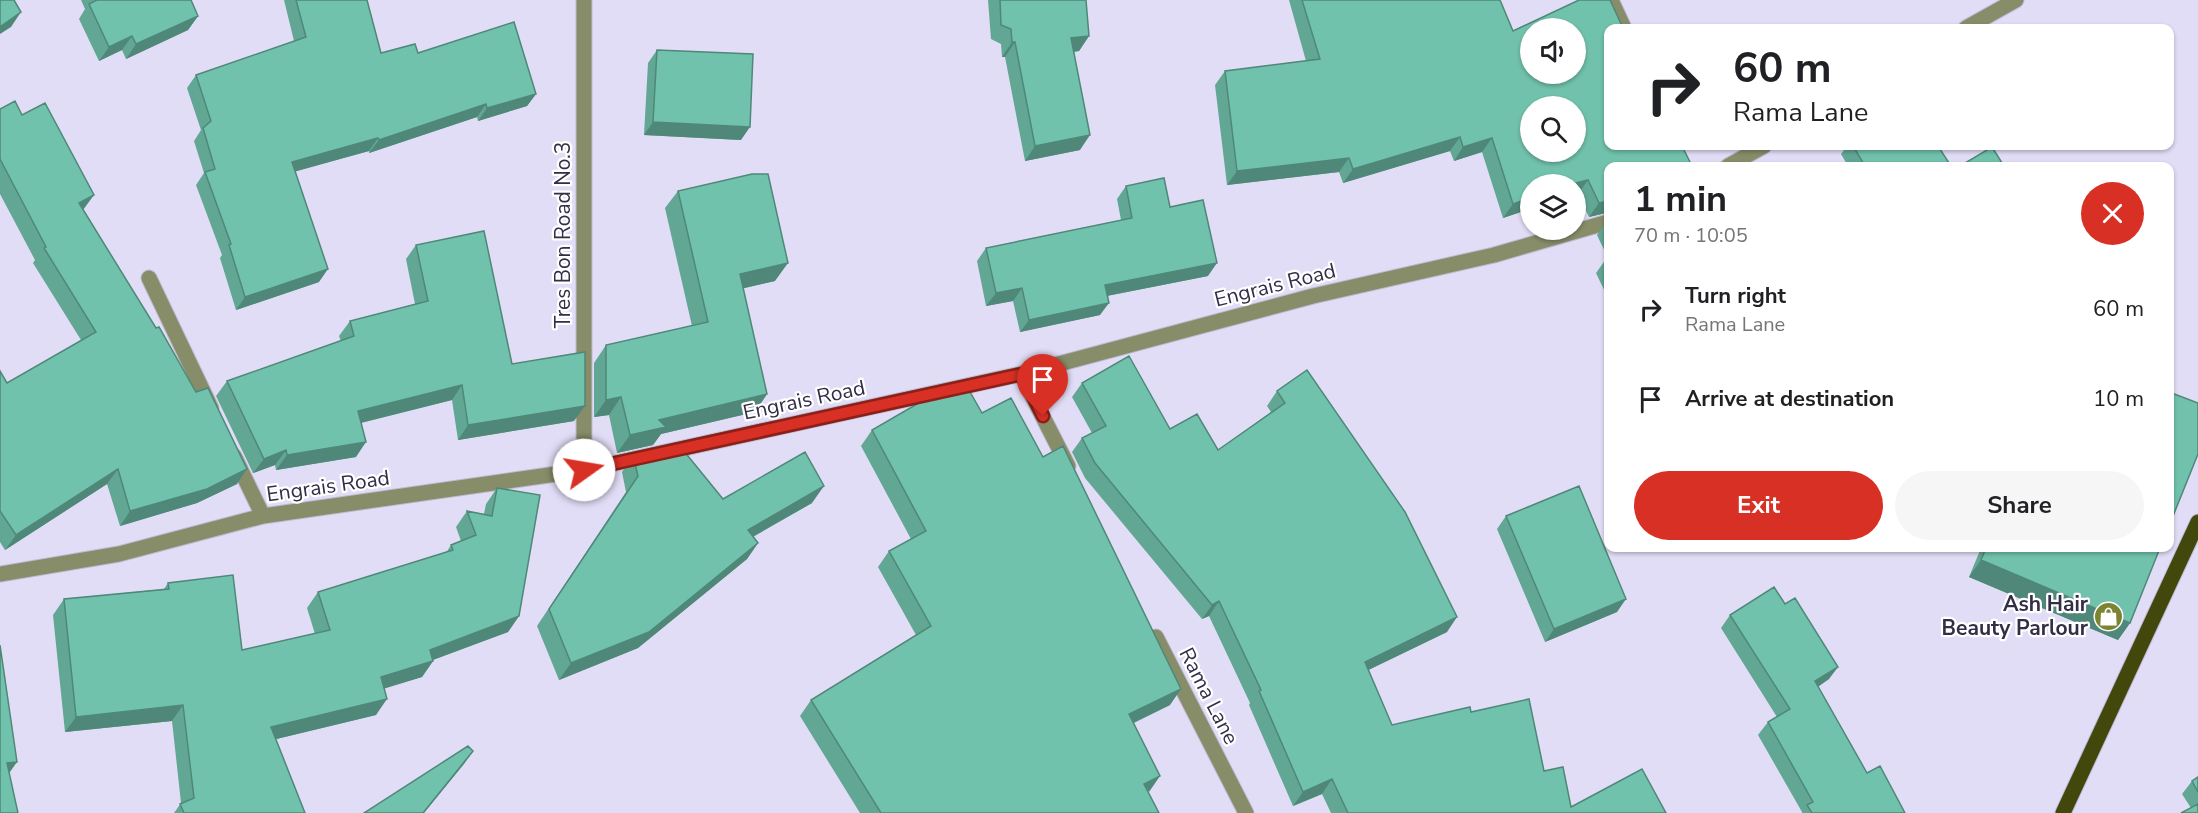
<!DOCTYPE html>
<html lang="en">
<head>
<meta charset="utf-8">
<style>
	body { margin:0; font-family:"Nunito Sans",sans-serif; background:#f6f6f6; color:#202124; height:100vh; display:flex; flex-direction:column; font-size:22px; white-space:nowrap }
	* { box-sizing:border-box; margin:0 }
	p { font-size:20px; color:#757577 }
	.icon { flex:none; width:33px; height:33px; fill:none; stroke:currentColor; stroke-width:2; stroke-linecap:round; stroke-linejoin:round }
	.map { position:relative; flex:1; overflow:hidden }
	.details { position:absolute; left:1604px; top:162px; width:570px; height:390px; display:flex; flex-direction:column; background:#fff; border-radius:12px; box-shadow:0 2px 4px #0004 }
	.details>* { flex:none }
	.hud { position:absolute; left:1604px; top:24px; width:570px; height:126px; border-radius:12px; box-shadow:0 2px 4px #0004; background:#fff; color:#202124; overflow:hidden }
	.tools { position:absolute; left:1520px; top:18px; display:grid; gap:12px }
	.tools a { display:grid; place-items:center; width:66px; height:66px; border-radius:50%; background:#fff; box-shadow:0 2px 4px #0004; font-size:30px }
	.pin { position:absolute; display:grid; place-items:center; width:51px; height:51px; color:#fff; margin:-62px -26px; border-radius:50% 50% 50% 0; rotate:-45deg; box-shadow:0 0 6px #0007 }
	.pin .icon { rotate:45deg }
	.me { position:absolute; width:66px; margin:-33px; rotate:77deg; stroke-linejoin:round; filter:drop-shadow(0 0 4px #0008) }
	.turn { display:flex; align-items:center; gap:21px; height:126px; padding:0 30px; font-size:27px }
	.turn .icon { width:78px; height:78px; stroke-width:2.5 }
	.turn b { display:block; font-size:42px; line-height:51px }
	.round { display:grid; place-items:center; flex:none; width:63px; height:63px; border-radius:32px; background:#f6f6f6 }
	.summary { display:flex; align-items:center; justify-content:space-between; height:102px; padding:0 30px }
	h1 { font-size:36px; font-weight:700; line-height:45px }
	.cta { display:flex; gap:12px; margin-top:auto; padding:12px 30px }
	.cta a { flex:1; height:69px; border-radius:36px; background:#d93025; color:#fff; font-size:24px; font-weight:700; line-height:69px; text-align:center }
	.cta a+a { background:#f6f6f6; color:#202124 }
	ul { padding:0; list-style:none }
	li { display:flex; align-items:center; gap:18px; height:90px; padding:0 30px }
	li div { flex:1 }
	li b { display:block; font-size:22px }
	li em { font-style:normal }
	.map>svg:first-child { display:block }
</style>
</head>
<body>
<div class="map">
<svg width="2198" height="813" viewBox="0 0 2198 813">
	<rect width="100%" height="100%" fill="#e2ddf6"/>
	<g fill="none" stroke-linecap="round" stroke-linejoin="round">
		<defs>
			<path id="minor" d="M 584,0 L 584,470
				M 1611,0 L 1624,28
				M 1966,28 L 2016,0
				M 1728,166 L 1764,146
				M 149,278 L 211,408
				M 1021,374 L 1068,466
				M 234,456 L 263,516
				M 0,574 L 119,554 L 263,516 L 584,470 L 1021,374 L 1313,296 L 1494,255 L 1608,222
				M 1156,637 L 1246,813"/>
			<path id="major" d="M 2063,813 L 2198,522"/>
		</defs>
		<!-- minor casing -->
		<use href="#minor" stroke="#bfbad3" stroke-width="17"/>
		<!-- major casing -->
		<use href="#major" stroke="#bfbad3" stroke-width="17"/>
		<!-- minor -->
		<use href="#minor" stroke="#888d69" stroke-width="15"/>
		<!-- major -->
		<use href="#major" stroke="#42470c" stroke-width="15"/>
	</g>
	<!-- wall -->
	<path fill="#61a794" d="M 81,0 L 191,0 L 198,16 L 188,30 L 126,59 L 122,50 L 99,61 L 79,19 L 85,9 Z
		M 284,0 L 367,0 L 381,53 L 418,53 L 536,94 L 527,106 L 478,121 L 477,117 L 369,153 L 369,151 L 295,171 L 319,282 L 236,310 L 220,258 L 222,255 L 196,185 L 204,173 L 194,141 L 201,130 L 187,88 L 196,75 L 294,41 Z
		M 988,0 L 1086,0 L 1089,36 L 1079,51 L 1074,52 L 1080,150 L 1025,161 L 1005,57 L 1002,57 L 1001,44 L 991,39 Z
		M 1289,0 L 1500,0 L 1513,31 L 1608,166 L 1606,213 L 1589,217 L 1578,194 L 1530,184 L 1530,209 L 1503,218 L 1482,152 L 1454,161 L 1450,151 L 1343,183 L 1339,172 L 1227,185 L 1215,85 L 1225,71 L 1306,61 Z
		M 657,50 L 741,140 L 644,135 L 648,63 Z
		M 0,109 L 22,115 L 83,210 L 237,484 L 197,503 L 120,526 L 107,484 L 5,550 L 0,542 L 0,371 L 7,383 L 81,340 L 33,263 L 35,260 L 0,194 Z
		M 1847,146 L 1938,146 L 1951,166 L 1848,166 L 1841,154 Z
		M 1126,186 L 1170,207 L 1208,276 L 1107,296 L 1100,315 L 1020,332 L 1013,301 L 986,306 L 977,261 L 986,248 L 1121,220 L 1117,199 Z
		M 678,191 L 775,281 L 743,288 L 767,394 L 755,412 L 661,434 L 653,445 L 617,453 L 609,415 L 594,417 L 594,363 L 606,345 L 692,326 L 665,208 Z
		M 1607,221 L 1608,221 L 1608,298 L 1596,273 L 1606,259 L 1608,258 L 1597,235 Z
		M 416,245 L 512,364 L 574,421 L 458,440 L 452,400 L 361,423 L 356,457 L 276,470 L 275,465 L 253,473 L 216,396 L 227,381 L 341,341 L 339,336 L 350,321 L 415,304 L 406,259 Z
		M 1082,383 L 1170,429 L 1218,450 L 1271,412 L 1267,406 L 1277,391 L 1447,632 L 1368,670 L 1392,725 L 1471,712 L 1544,771 L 1571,807 L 1666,813 L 1331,813 L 1322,794 L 1293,806 L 1249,705 L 1250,703 L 1209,616 L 1202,619 L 1085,478 L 1072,452 L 1082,438 L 1092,433 L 1072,397 Z
		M 982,413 L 1170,705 L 1134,723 L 1148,792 L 1159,813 L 860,813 L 800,716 L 811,700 L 916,635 L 878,567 L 889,551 L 911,539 L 861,446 L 872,430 Z
		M 633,455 L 723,499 L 812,503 L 753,537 L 758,543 L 747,559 L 638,648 L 559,680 L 537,626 L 626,492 L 622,472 Z
		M 497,488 L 519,616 L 508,632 L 433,660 L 433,661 L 422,677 L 384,688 L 376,715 L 276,739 L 305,813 L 174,813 L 181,803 L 172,721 L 65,732 L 53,615 L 64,599 L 164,589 L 168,583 L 242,650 L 315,634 L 307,608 L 318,592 L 446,553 L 451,545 L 461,541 L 456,527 L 467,511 L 484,514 L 486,504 Z
		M 1506,516 L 1617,612 L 1545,642 L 1497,529 Z
		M 1981,548 L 2160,548 L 2130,623 L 2118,640 L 1969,577 Z
		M 1730,615 L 1829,679 L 1818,687 L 1867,773 L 1905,813 L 1802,813 L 1802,812 L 1758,735 L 1768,722 L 1777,717 L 1721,628 Z
		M 2198,777 L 2198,813 L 2191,808 L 2182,794 L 2192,781 Z"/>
	<!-- shaded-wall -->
	<path fill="#4f8878" d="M 21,12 L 11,27 L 0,34 L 0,27 Z
		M 198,16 L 188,30 L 126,59 L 136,44 Z
		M 132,36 L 122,50 L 99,61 L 109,47 Z
		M 1089,36 L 1079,51 L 1061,53 L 1071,38 Z
		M 1012,42 L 1015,42 L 1005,57 L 1002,57 Z
		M 536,94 L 527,106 L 478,121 L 487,108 Z
		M 486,104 L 477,117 L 369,153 L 379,140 Z
		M 653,122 L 750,127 L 741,140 L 644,135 Z
		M 1090,135 L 1080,150 L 1025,161 L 1035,146 Z
		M 1460,137 L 1450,151 L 1343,183 L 1353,169 Z
		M 378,138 L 369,151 L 283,175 L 292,162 Z
		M 1492,138 L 1482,152 L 1454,161 L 1463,147 Z
		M 1349,158 L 1339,172 L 1227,185 L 1237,171 Z
		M 1588,180 L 1578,194 L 1575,195 L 1575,184 L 1572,184 Z
		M 94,195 L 83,210 L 79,203 Z
		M 1530,198 L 1530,209 L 1503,218 L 1513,204 Z
		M 1608,201 L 1608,213 L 1606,213 L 1589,217 L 1599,203 Z
		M 788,263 L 775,281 L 728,292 L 740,274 Z
		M 1217,263 L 1208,276 L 1096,298 L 1105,285 Z
		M 328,269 L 319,282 L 236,310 L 245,297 Z
		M 1022,288 L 1013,301 L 986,306 L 996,293 Z
		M 1109,303 L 1100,315 L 1020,332 L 1029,320 Z
		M 462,385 L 452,400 L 348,426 L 358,411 Z
		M 767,394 L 755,412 L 661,434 L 653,445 L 617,453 L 630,435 L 659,420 Z
		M 621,397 L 609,415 L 594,417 L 606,400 Z
		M 585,406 L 574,421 L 458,440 L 468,425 Z
		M 366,442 L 356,457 L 276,470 L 287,455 Z
		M 286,450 L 275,465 L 253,473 L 264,459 Z
		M 118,469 L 107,484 L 5,550 L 16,535 Z
		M 247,469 L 237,484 L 197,503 L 120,526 L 130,511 Z
		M 824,486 L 812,503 L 736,546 L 748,530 Z
		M 758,543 L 747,559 L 638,648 L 559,680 L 571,663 Z
		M 1981,560 L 2130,623 L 2118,640 L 1969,577 Z
		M 1626,599 L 1617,612 L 1545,642 L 1554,629 Z
		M 1219,601 L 1209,616 L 1202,619 L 1212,605 Z
		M 519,616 L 508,632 L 419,665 L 430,650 Z
		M 1457,617 L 1447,632 L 1354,677 L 1365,662 Z
		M 433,661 L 422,677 L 370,693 L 381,677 Z
		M 1838,667 L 1829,679 L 1806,694 L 1815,681 Z
		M 1181,689 L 1170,705 L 1118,730 L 1129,714 Z
		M 387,699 L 376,715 L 260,743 L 271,727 Z
		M 183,705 L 172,721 L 65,732 L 76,717 Z
		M 473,751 L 464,764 L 424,813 L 423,813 Z
		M 17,762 L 5,779 L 7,763 Z
		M 1160,776 L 1149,792 L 1144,784 Z
		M 1332,779 L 1322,794 L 1293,806 L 1303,792 Z"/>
	<!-- building -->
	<path fill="#71c2ac" stroke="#4f8878" stroke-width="1.5" fill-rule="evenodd" d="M 0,0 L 14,0 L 21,12 L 0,27 Z
		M 97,0 L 191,0 L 198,16 L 136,44 L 132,36 L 109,47 L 89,4 Z
		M 296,0 L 367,0 L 381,53 L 415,44 L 418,53 L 514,22 L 536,94 L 487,108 L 486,104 L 379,140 L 378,138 L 292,162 L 328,269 L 245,297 L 229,245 L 231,244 L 205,172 L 215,169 L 203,128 L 211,121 L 196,75 L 306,37 Z
		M 1000,0 L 1086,0 L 1089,36 L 1071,38 L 1090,135 L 1035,146 L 1015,42 L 1012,42 L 1011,29 L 1001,25 Z
		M 1302,0 L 1500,0 L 1513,31 L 1579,0 L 1610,0 L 1623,28 L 1608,28 L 1608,146 L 1682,146 L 1692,166 L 1608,166 L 1608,201 L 1599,203 L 1588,180 L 1572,184 L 1530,184 L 1530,198 L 1513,204 L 1492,138 L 1463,147 L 1460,137 L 1353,169 L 1349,158 L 1237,171 L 1225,71 L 1320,59 ZM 1530,28 L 1575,28 L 1575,74 L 1530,74 ZM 1530,106 L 1575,106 L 1575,152 L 1530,152 Z
		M 657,50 L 753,54 L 750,127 L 653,122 Z
		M 15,101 L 22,115 L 45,103 L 94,195 L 79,203 L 156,328 L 159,327 L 196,392 L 208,388 L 247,469 L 207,489 L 130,511 L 118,469 L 16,535 L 0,511 L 0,371 L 7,383 L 96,332 L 44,248 L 46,247 L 0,159 L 0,109 Z
		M 1853,146 L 1938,146 L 1951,166 L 1865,166 Z
		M 1992,147 L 2004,166 L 1960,166 Z
		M 752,174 L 768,174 L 788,263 L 740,274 L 767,394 L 659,420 L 666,427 L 630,435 L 621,397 L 606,400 L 606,345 L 708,322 L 678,191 Z
		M 1164,178 L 1170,207 L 1203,200 L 1217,263 L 1105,285 L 1109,303 L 1029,320 L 1022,288 L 996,293 L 986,248 L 1132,218 L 1126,186 Z
		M 484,231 L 512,364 L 585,352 L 585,406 L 468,425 L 462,385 L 358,411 L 366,442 L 287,455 L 286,450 L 264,459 L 227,381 L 354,336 L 350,321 L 428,301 L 416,245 Z
		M 1129,356 L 1170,429 L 1197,414 L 1218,450 L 1285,403 L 1277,391 L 1307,370 L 1405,512 L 1457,617 L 1365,662 L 1392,725 L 1470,707 L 1471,712 L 1529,699 L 1544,771 L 1563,767 L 1571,807 L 1642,769 L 1666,813 L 1348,813 L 1332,779 L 1303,792 L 1259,691 L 1261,690 L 1219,601 L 1212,605 L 1095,463 L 1082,438 L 1106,426 L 1082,383 Z
		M 965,383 L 982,413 L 1011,398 L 1043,457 L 1063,446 L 1181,689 L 1129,714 L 1160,776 L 1144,784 L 1159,813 L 881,813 L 811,700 L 931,626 L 889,551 L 926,531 L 872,430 L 948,386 Z
		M 2169,392 L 2198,403 L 2198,454 L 2169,526 Z
		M 679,445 L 723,499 L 805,452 L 824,486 L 748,530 L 758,543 L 649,632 L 571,663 L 549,609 L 638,476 L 633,455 Z
		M 1579,486 L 1626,599 L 1554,629 L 1506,516 Z
		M 497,488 L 540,495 L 519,616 L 430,650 L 433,661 L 381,677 L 387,699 L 271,727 L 305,813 L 184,813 L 180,804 L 194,798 L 183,705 L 76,717 L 64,599 L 169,589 L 168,583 L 233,575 L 242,650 L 330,630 L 318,592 L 453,550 L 451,545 L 476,535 L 467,511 L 492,516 Z
		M 1986,548 L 2160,548 L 2130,623 L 1981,560 Z
		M 1774,587 L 1785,604 L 1795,598 L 1838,667 L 1815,681 L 1867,773 L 1880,766 L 1905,813 L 1812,813 L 1807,805 L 1813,802 L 1768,722 L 1790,709 L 1730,615 Z
		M 0,645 L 17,762 L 7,763 L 18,813 L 0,813 Z
		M 468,746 L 473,751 L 423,813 L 364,813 Z
		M 2198,777 L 2198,792 L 2192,781 Z
		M 2198,804 L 2198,813 L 2181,813 Z"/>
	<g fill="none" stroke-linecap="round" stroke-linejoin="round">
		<defs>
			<path id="route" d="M 584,470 L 1022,374 L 1043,416"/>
		</defs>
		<!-- route casing -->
		<use href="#route" stroke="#8d1f18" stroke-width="15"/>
		<!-- route -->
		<use href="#route" stroke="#d93025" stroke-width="10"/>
	</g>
	<!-- icons -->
	<defs>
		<symbol id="shop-disc" viewBox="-11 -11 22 22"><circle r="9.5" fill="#7b8430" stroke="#fff"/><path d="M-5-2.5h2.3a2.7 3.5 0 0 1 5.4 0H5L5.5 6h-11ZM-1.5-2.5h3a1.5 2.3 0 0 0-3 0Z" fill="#fff"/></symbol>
	</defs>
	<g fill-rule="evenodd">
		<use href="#shop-disc" x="2092" y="600" width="33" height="33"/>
	</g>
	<g text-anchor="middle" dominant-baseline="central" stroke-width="4.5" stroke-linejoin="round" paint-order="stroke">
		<!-- street labels -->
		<g font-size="21" fill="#332d46" stroke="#fff">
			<text transform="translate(563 235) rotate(-90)">Tres Bon Road No.3</text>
			<text transform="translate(1275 285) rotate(-14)">Engrais Road</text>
			<text transform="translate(804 400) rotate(-12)">Engrais Road</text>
			<text transform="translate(328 486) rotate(-8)">Engrais Road</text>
			<text transform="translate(1209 696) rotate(63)">Rama Lane</text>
		</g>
		<!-- poi labels -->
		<g font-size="21" font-weight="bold" fill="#332d46" stroke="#fff" text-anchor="end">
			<text x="2088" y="604">Ash Hair<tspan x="2088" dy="24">Beauty Parlour</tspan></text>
		</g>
	</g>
</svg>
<div class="tools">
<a><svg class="icon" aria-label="sound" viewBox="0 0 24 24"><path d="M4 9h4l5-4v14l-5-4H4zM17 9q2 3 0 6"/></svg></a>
<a><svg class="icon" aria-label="search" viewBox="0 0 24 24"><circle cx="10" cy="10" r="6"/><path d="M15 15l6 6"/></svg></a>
<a><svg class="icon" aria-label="layers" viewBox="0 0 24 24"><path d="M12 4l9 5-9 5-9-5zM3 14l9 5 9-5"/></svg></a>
</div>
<div class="pin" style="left:1043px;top:416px;background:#d93025"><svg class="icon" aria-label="arrive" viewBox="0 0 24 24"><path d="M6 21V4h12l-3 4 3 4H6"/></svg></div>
<svg class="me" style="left:584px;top:470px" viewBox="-20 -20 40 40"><circle r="19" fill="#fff"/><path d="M0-13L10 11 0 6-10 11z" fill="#d93025"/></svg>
<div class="hud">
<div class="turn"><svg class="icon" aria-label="right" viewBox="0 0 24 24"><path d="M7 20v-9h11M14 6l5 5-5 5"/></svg><div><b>60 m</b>Rama Lane</div></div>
</div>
<section class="details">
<div class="summary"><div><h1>1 min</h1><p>70 m · 10:05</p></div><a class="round" style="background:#d93025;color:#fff"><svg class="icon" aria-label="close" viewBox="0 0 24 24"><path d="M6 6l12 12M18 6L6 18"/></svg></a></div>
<ul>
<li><svg class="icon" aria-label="right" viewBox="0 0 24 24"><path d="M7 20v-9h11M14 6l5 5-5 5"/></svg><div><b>Turn right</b><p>Rama Lane</p></div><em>60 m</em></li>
<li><svg class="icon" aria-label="arrive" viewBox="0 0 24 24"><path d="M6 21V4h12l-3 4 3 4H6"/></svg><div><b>Arrive at destination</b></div><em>10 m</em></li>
</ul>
<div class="cta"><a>Exit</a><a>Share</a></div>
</section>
</div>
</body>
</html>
